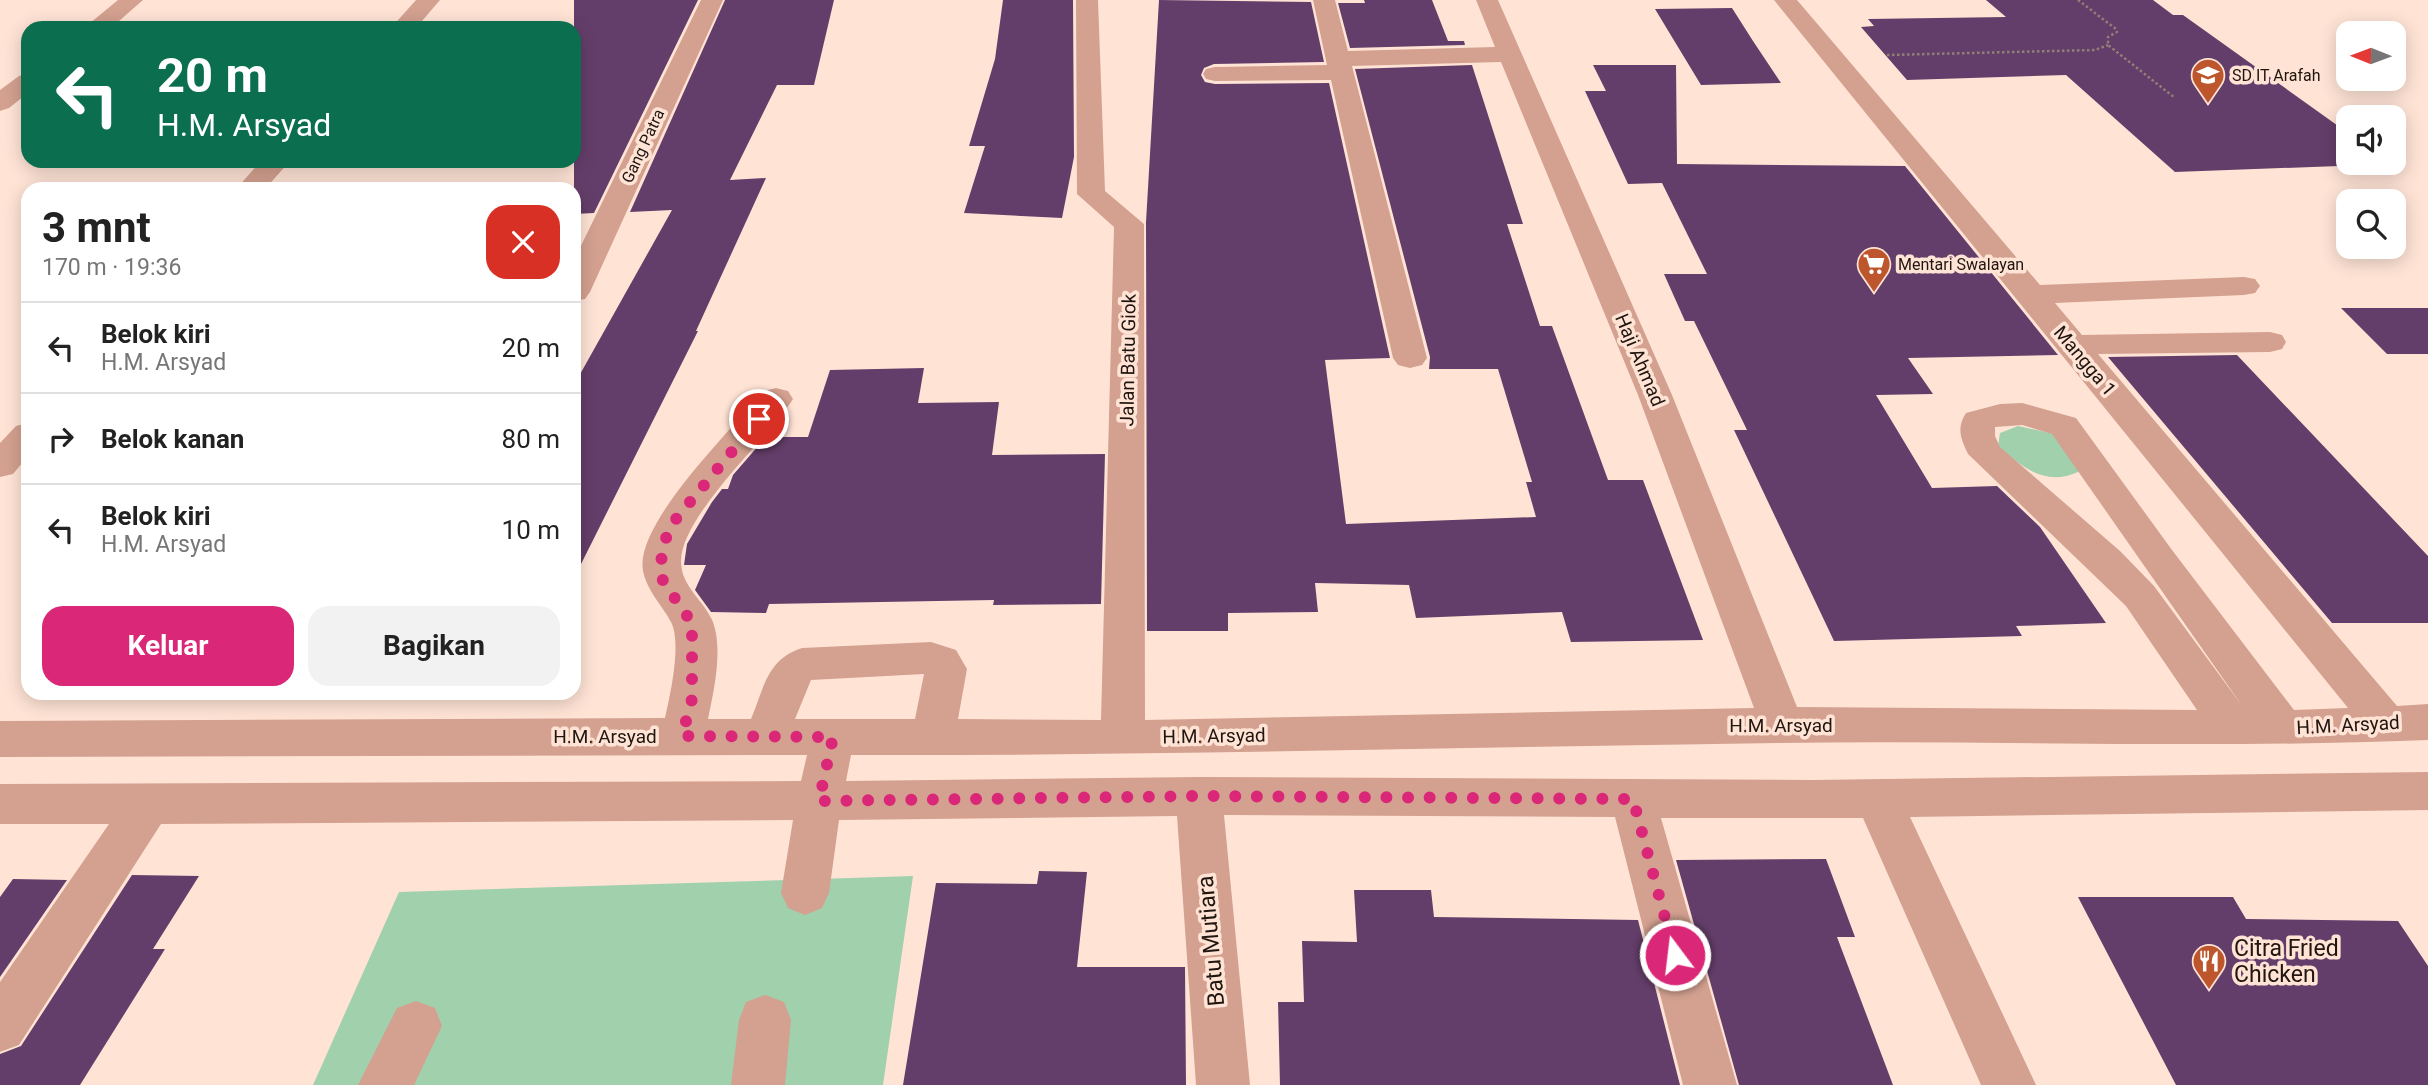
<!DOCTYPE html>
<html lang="id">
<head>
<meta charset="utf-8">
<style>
	body { margin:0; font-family:Roboto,sans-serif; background:#f2f2f2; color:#222; height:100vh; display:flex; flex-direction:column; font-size:26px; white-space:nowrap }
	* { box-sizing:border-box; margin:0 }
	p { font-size:23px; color:#767676 }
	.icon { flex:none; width:38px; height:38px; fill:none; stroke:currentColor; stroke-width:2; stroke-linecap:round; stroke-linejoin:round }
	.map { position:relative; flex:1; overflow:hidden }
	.sheet { position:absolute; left:21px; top:182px; width:560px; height:518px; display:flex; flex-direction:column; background:#fff; border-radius:21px; box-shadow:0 4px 18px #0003 }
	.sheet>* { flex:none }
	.guide { position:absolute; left:21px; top:21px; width:560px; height:147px; border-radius:21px; box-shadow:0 4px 18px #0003; background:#0b6e4f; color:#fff; overflow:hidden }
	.needle { width:46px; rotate:271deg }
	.tools { position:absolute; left:2336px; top:21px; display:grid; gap:14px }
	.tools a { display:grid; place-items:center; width:70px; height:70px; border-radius:14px; background:#fff; box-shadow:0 4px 18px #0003; font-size:35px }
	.pin { position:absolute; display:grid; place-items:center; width:60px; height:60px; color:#fff; margin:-30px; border:4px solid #fff; border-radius:50%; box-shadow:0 2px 7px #0007 }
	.me { position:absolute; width:77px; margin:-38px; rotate:345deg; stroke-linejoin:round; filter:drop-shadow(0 0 5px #0008) }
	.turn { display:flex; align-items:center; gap:24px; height:147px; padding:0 21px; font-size:32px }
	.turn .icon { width:91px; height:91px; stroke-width:2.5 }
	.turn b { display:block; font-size:49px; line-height:60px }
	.round { display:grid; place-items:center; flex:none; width:74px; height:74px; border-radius:21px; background:#f2f2f2 }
	.headline { display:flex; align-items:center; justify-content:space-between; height:119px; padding:0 21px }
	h1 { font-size:42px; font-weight:700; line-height:52px }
	.cta { display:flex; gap:14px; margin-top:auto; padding:14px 21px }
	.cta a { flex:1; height:80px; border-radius:21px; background:#db2777; color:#fff; font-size:28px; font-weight:700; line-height:80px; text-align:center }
	.cta a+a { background:#f2f2f2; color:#222 }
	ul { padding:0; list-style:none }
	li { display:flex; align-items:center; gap:21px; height:91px; padding:0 21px; border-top:2px solid #e0e0e0 }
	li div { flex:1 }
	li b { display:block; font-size:26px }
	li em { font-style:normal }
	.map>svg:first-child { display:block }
</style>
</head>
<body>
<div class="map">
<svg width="2428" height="1085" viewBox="0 0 2428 1085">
	<rect width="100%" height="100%" fill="#ffe4d6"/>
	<!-- green -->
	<path fill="#a1d0ac" d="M 2018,426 L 2055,434 L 2081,465 L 2078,472 C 2045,487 2022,467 1998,446 L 2000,433 Z
		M 913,876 L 883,1085 L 313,1085 L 399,892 Z"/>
	<!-- building -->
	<path fill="#643e6a" d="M 574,0 L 698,0 L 594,213 L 574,214 Z
		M 725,0 L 834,0 L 814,85 L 777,85 L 730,180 L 766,178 L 696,331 L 698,331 L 574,578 L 574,385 L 672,210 L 630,212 Z
		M 1003,0 L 1073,0 L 1074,157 L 1062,218 L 964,213 L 985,146 L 969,146 L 995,59 Z
		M 1159,0 L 1311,2 L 1324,62 L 1214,64 L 1204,68 L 1201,75 L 1205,82 L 1215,84 L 1329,83 L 1390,358 L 1325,360 L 1346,524 L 1536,517 L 1526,482 L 1532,482 L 1498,369 L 1429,369 L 1430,357 L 1355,69 L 1472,65 L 1523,224 L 1507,224 L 1540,326 L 1552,326 L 1608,480 L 1643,480 L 1703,640 L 1571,642 L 1562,612 L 1416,618 L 1409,585 L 1315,583 L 1318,612 L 1228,613 L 1228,631 L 1147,631 L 1146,222 Z
		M 1364,0 L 1432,0 L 1448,41 L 1464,41 L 1465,45 L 1350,48 L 1338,3 L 1365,3 Z
		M 1986,0 L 2153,0 L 2173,15 L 2183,15 L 2348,133 L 2348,163 L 2391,164 L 2175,172 L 2066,75 L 1907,80 L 1861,27 L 1874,26 L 1868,19 L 2006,17 Z
		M 1732,8 L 1753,41 L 1781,83 L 1701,85 L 1655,9 Z
		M 1593,65 L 1676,65 L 1677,164 L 1905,166 L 2058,355 L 1908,358 L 1933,394 L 1876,395 L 1932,488 L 1997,486 L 2040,527 L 2106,623 L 2016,626 L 2022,636 L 1834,641 L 1734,430 L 1747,430 L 1694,321 L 1685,321 L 1664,274 L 1707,274 L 1662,183 L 1628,184 L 1585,91 L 1606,91 Z
		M 2341,308 L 2428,308 L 2428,354 L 2387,354 Z
		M 2237,355 L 2428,556 L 2428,623 L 2332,623 L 2108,357 Z
		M 924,368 L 918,403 L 999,402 L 992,455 L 1105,454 L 1101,604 L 993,605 L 994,600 L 769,604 L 766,613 L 711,612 L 695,590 L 706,565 L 684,565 L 687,544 L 712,502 L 722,489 L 728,489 L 733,475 L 766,437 L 808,437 L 830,370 Z
		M 1826,859 L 1855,937 L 1837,937 L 1893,1085 L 1739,1085 L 1676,860 Z
		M 1039,871 L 1087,872 L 1077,967 L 1185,967 L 1186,1085 L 903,1085 L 936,883 L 1037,884 Z
		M 132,875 L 199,876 L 153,949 L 165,949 L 80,1085 L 0,1085 L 0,1054 L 21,1046 Z
		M 13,879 L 67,880 L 0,977 L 0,897 Z
		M 1354,890 L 1431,890 L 1434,917 L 1638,920 L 1680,1085 L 1280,1085 L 1278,1002 L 1304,1002 L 1302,941 L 1357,942 Z
		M 2078,897 L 2233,897 L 2246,919 L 2398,921 L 2428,966 L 2428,1085 L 2176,1085 Z"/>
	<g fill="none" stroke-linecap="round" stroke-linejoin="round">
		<!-- path -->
		<path stroke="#927f75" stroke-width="2.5" stroke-dasharray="2.5 2.5" stroke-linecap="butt" d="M 2078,0 L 2116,29 L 2117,32 L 2108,37 L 2108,45 L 2175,98
			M 1887,55 L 2095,50 L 2108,45"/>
		<!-- minor -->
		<path fill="#d4a190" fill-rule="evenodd" d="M 118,0 L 143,0 L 111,28 L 84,28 Z
			M 416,0 L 440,0 L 416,28 L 391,28 Z
			M 701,0 L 723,0 L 590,292 L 585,299 L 574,301 L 574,260 Z
			M 1076,0 L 1098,0 L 1105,191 L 1144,224 L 1145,720 L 1754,708 L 1638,395 L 1501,62 L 1352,66 L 1427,358 L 1422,365 L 1410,368 L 1398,365 L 1393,358 L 1331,80 L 1215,81 L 1206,79 L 1203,74 L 1206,69 L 1215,67 L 1327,65 L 1313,0 L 1335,0 L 1348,51 L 1495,47 L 1476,0 L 1498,0 L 1672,395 L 1797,707 L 2197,710 L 2126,606 L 1968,454 C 1961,439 1956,428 1966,413 L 2000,404 L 2022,403 L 2076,418 L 2172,550 L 2294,710 L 2348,708 L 1774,0 L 1797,0 L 2040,285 L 2244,277 L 2255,279 L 2260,286 L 2255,293 L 2244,295 L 2055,303 L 2082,335 L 2270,332 L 2282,335 L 2286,342 L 2282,349 L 2270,352 L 2098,354 L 2397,706 L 2428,704 L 2428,740 C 2211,749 1995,740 1778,743 C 1469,747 1161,756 851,755 L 846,781 L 1199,777 L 1812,780 L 2428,772 L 2428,810 L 1910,817 L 2036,1085 L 1981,1085 L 1863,818 L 1661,818 L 1737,1085 L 1683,1085 L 1615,817 L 1224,815 L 1250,1085 L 1196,1085 L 1177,816 L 839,820 L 829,893 L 822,908 L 805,915 L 788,908 L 781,893 L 793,820 L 161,824 L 19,1045 L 0,1052 L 0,982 L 109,824 L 0,824 L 0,784 L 801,781 L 807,755 L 0,757 L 0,721 L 665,718 C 670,696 682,643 671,622 C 662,605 647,591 643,571 C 634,524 733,428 764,391 L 776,388 L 788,391 L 793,399 C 767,439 681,516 681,561 C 681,587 704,600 713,622 C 723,650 714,690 708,719 L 751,719 C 764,688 767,659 802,648 L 931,642 L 956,650 L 967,669 L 958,719 L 1101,720 L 1114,227 L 1077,194 ZM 2022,425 L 2052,434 L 2243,707 L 2154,586 L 2120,551 L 2000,447 L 1995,436 L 1995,427 ZM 924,674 L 915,719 L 795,719 L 811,680 Z
			M 28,73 L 28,93 L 9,108 L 0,111 L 0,90 L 19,76 Z
			M 261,161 L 290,161 L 265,189 L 236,189 Z
			M 28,423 L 28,456 L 13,474 L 0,477 L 0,443 L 16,426 Z
			M 765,995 L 784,1002 L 791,1020 L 785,1085 L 731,1085 L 739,1020 L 746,1002 Z
			M 416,1001 L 435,1008 L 442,1026 L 414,1085 L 358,1085 L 397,1008 Z"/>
	</g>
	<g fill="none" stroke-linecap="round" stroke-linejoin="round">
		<!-- route -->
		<path stroke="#db2777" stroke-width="12" stroke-dasharray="0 21.6" d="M 759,419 L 676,519 L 665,540 L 660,567 L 663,581 L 692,623 L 692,699 L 682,736 L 833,737 L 819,801 L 1199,796 L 1633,799 L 1675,955"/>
	</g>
	<!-- icons -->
	<defs>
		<symbol id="school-pin" viewBox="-11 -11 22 30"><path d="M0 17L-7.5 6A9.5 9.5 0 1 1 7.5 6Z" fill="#be562d" stroke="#ffe4d6"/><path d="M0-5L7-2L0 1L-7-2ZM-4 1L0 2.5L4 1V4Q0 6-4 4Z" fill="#fff"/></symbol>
		<symbol id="supermarket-pin" viewBox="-11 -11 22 30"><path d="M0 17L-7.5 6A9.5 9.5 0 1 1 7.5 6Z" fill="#be562d" stroke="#ffe4d6"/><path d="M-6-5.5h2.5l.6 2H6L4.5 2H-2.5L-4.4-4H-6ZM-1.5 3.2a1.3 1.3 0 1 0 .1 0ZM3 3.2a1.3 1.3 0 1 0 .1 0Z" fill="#fff"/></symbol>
		<symbol id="restaurant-pin" viewBox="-11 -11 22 30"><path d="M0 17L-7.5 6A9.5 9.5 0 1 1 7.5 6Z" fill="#be562d" stroke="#ffe4d6"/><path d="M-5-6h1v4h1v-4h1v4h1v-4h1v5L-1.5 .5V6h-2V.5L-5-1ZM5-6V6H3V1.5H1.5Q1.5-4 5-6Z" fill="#fff"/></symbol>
	</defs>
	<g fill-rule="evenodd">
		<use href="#school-pin" x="2189" y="56" width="38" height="52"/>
		<use href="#supermarket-pin" x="1855" y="245" width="38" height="52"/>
		<use href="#restaurant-pin" x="2190" y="942" width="38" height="52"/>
	</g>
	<g text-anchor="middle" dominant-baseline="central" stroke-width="7" stroke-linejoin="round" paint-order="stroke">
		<!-- far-poi labels -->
		<g font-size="16" fill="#20150f" stroke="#ffe4d6" text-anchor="start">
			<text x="2232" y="75">SD IT Arafah</text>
			<text x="1898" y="264">Mentari Swalayan</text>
		</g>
		<!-- far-street labels -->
		<g font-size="16" fill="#20150f" stroke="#ffe4d6">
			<text transform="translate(643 146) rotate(-65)">Gang Patra</text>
		</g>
		<!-- street labels -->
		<g font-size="19" fill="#20150f" stroke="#ffe4d6">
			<text transform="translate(1128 360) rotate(-89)">Jalan Batu Giok</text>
			<text transform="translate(1640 360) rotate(67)">Haji Ahmad</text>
			<text transform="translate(2085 361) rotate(50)">Mangga 1</text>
			<text x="1781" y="725">H.M. Arsyad</text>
			<text transform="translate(2348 725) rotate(-3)">H.M. Arsyad</text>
			<text x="605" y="736">H.M. Arsyad</text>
			<text transform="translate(1214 736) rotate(-1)">H.M. Arsyad</text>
		</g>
		<!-- near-street labels -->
		<g font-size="23" fill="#20150f" stroke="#ffe4d6">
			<text transform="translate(1211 941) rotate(-95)">Batu Mutiara</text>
		</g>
		<!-- near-poi labels -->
		<g font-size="23" fill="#20150f" stroke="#ffe4d6" text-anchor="start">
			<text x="2234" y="948">Citra Fried<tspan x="2234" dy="26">Chicken</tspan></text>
		</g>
	</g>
</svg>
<div class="tools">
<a><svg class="needle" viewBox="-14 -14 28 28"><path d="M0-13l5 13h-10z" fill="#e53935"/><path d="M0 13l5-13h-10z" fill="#767676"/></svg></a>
<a><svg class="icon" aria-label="sound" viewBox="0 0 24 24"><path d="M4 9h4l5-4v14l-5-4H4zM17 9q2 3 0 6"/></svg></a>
<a><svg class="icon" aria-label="search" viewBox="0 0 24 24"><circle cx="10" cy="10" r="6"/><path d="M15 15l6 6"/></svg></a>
</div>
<div class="pin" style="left:759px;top:419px;background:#d93025"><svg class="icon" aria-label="arrive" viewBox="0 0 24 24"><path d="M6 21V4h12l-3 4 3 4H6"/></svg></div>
<svg class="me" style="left:1675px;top:955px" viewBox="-20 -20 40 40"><circle r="17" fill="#db2777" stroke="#fff" stroke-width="3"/><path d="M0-11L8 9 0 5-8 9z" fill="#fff"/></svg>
<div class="guide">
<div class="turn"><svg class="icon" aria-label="left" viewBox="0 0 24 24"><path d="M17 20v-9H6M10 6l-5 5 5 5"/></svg><div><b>20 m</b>H.M. Arsyad</div></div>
</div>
<section class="sheet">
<div class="headline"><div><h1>3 mnt</h1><p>170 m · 19:36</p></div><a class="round" style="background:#d93025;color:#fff"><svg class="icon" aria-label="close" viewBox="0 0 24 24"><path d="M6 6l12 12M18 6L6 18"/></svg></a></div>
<ul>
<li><svg class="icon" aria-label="left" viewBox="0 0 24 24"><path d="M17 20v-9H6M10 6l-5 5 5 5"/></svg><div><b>Belok kiri</b><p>H.M. Arsyad</p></div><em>20 m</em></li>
<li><svg class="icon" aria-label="right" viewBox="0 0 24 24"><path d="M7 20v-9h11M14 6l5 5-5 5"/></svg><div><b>Belok kanan</b></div><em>80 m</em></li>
<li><svg class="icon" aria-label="left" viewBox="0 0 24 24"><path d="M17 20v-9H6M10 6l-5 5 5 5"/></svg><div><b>Belok kiri</b><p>H.M. Arsyad</p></div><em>10 m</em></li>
</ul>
<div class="cta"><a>Keluar</a><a>Bagikan</a></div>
</section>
</div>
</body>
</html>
